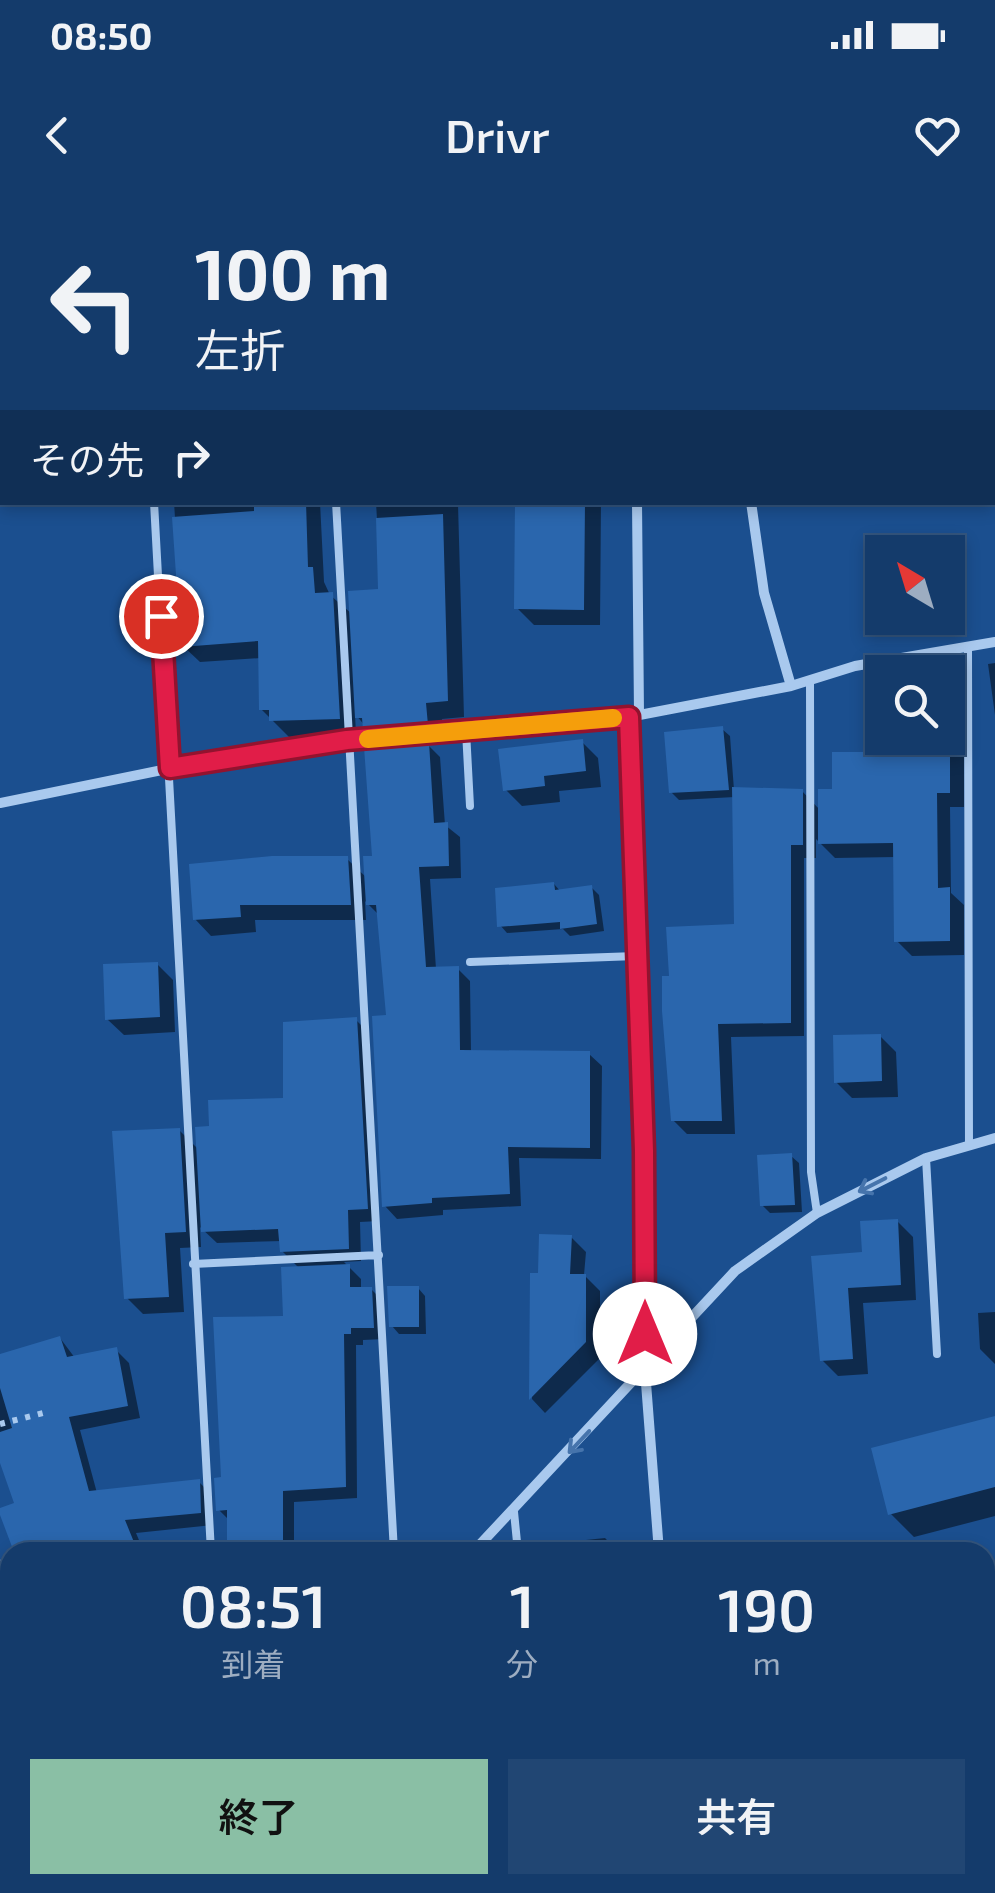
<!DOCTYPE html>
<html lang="ja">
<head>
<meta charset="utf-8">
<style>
	body { margin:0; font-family:"Exo 2","Noto Sans JP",sans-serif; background:#214673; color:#f1f3f6; height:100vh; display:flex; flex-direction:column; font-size:38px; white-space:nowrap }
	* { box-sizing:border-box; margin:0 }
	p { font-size:32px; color:#9dadc1 }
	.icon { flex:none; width:55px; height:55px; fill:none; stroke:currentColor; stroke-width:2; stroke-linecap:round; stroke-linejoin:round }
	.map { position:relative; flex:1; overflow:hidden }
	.details { position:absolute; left:0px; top:1342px; width:995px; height:352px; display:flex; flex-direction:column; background:#143b6b; border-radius:30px 30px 0 0; box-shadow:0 5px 15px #0003,0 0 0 2px #33557e }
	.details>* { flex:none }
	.guide { position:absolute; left:0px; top:0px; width:995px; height:305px; box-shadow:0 5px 15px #0003,0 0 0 2px #33557e; background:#143b6b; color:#f1f3f6; overflow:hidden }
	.needle { width:65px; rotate:322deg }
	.fabs { position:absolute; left:865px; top:335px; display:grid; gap:20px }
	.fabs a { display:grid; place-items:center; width:100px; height:100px; border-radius:0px; background:#143b6b; box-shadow:0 5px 15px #0003,0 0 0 2px #33557e; font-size:50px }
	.pin { position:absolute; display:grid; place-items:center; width:85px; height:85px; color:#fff; margin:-42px; border:5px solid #fff; border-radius:50%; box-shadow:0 2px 10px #0007 }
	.me { position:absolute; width:110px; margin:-55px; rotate:0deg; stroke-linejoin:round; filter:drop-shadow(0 0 8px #0008) }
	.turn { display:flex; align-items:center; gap:35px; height:210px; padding:0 30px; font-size:45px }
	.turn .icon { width:130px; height:130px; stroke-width:2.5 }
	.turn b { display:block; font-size:70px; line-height:85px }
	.then { display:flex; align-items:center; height:95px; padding:0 30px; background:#0003; gap:20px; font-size:38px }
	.eta { display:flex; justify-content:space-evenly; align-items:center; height:170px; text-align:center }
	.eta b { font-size:60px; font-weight:600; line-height:70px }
	.action { display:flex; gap:20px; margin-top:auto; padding:20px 30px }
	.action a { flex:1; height:115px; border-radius:0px; background:#8abfa5; color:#111; font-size:40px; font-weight:600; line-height:115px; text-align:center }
	.action a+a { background:#214673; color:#f1f3f6 }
	.status { display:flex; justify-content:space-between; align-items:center; height:70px; padding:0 50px; background:#143b6b; direction:ltr }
	.status svg { height:28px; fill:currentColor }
	header { display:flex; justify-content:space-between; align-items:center; height:130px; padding:0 30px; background:#143b6b; font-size:45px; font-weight:600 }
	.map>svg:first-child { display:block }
</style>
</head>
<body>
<div class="status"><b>08:50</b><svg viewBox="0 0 49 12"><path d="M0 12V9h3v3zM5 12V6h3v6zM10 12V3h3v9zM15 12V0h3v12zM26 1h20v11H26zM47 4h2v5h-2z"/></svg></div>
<header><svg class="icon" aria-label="back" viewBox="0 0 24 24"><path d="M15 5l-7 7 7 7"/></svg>Drivr<svg class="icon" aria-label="heart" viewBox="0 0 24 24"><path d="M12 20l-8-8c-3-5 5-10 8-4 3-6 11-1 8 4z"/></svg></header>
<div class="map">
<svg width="995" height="1693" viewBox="0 0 995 1693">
	<rect width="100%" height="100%" fill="#1b4f8f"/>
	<!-- shadow -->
	<path fill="#0007" d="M 0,0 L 125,2 L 2,2 L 0,152 Z
		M 174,302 L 320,302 L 324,382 L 330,395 L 352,414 L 381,391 L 376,302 L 482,302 L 458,304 L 464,517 L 442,519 L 444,541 L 425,542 L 440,557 L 445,625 L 460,637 L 461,678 L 430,679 L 436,769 L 458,769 L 470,781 L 471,852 L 589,854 L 602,866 L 601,959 L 519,958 L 521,1006 L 443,1010 L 443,1015 L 397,1019 L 385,1006 L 389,817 L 379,715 L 365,701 L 366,720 L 255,720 L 256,732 L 211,736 L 195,719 L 347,659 L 367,678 L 375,659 L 384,548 L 355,514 L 356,534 L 289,537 L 261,509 L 261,458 L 200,462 L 183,446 Z
		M 518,302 L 601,302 L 600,425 L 534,425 L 517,408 Z
		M 995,463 L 995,515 L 988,464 Z
		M 722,529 L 730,536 L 734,590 L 802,591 L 820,610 L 834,592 L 891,555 L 949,541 L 964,556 L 964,607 L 950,607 L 951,693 L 964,705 L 964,755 L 912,756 L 897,741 L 896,657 L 835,658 L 816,639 L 816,658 L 804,658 L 804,836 L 731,837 L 735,934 L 687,934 L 673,920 L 671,779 L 736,726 L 735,597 L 679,600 L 671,592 Z
		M 582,542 L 598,558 L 601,587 L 559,591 L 560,602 L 522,606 L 506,590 Z
		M 554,684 L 561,692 L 591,687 L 599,695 L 604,731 L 570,736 L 563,729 L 507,733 L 500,725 Z
		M 157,764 L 173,780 L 175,832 L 124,835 L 107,819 Z
		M 356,820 L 369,833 L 379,1021 L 360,1022 L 361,1061 L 344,1062 L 361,1079 L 361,1089 L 371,1089 L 383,1101 L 385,1139 L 363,1140 L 363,1145 L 356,1145 L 357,1298 L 294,1302 L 294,1352 L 240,1352 L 229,1342 L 229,1320 L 219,1310 L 224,1279 L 286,1118 L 300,1069 L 282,1051 L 282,1041 L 217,1043 L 200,1027 L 201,1047 L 180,1048 L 184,1112 L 143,1114 L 127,1098 L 179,930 L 199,950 L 211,929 L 285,900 Z
		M 880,836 L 896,852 L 898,897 L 852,898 L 836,882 Z
		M 791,956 L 799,963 L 802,1012 L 770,1013 L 762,1005 Z
		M 897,1021 L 913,1037 L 916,1100 L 863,1103 L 868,1174 L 838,1176 L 822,1160 L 814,1058 L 865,1054 Z
		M 571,1037 L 586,1052 L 584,1075 L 600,1091 L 600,1158 L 545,1213 L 532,1199 L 533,1076 L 540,1076 Z
		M 418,1088 L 425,1096 L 426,1134 L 399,1134 L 392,1126 Z
		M 995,1112 L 995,1164 L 980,1149 L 978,1113 Z
		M 60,1138 L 75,1158 L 116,1150 L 129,1163 L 140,1218 L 80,1230 L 97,1293 L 199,1282 L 212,1295 L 213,1325 L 136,1333 L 144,1352 L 19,1352 L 1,1310 L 17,1304 L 0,1256 L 0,1156 Z
		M 995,1219 L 995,1316 L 914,1337 L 891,1314 Z
		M 605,1338 L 619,1352 L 539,1352 L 538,1345 Z
		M 992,1363 L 995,1681 L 979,1693 L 941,1693 L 930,1685 L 985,1685 L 985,1369 Z
		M 298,1685 L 335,1685 L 327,1693 L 306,1693 Z
		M 766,1685 L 900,1685 L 901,1693 L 767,1693 Z"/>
	<!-- building -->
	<path fill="#2a66ad" d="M 254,302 L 306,302 L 308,367 L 313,367 L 315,393 L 333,392 L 340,519 L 269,521 L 269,510 L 259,510 L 258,441 L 181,447 L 172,317 L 254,311 Z
		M 515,302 L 585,302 L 584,410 L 514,409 Z
		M 443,314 L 448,501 L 426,503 L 428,525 L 363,530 L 362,518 L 355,518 L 348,391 L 378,389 L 376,318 Z
		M 723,526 L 729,590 L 669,593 L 664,532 Z
		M 889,538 L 950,538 L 950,593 L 937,593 L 938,688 L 950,687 L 950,741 L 894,742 L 893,643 L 818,644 L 818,589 L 832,589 L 832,552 L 889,552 Z
		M 583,539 L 586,571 L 544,576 L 545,586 L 503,591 L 498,549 Z
		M 429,542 L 434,623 L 448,622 L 449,666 L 419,667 L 426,767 L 459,766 L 460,850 L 590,851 L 590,948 L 508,947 L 510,994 L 432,998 L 432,1003 L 382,1007 L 372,816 L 386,815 L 376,705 L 366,705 L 363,656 L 372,656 L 364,547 Z
		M 732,587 L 803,589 L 803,645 L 791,645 L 791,823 L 718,824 L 722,921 L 671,921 L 662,811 L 662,776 L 669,776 L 666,727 L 734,724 Z
		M 272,656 L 348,656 L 351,705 L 240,705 L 241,717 L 193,720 L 189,664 Z
		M 554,682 L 555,690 L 592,685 L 597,724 L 560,729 L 560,722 L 497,727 L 495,688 Z
		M 158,762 L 160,817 L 105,820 L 103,764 Z
		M 357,817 L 368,1009 L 348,1010 L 349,1049 L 280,1052 L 278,1029 L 201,1032 L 195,927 L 209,926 L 208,900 L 283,898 L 283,822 Z
		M 881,834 L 882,881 L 834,883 L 833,835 Z
		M 180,928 L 186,1032 L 165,1033 L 169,1097 L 124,1099 L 112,931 Z
		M 792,953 L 795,1005 L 760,1006 L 757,955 Z
		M 898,1019 L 901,1085 L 848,1088 L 853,1159 L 820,1161 L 811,1056 L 862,1052 L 860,1021 Z
		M 539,1034 L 572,1035 L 570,1074 L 586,1074 L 586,1142 L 529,1200 L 530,1073 L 538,1073 Z
		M 350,1064 L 350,1087 L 372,1087 L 374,1128 L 351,1128 L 351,1134 L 344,1134 L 346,1287 L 283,1291 L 283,1343 L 227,1343 L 227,1310 L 216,1311 L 214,1278 L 221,1277 L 213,1117 L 283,1116 L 281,1067 Z
		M 387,1086 L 419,1086 L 419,1127 L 389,1127 Z
		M 60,1136 L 67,1157 L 117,1147 L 128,1206 L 69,1217 L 89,1291 L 200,1279 L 201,1313 L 125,1320 L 138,1352 L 14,1352 L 0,1315 L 0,1308 L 14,1303 L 0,1263 L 0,1232 L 12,1228 L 0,1188 L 0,1154 Z
		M 995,1216 L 995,1287 L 888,1315 L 871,1248 Z"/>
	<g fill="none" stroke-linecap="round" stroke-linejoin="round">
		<!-- path -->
		<path stroke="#a9c9ee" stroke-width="6" stroke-dasharray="5 8" stroke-linecap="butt" d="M 0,1224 L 43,1213
			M 0,1360 L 10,1381"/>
		<!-- service -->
		<path stroke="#a9c9ee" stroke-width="8" d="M 322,0 L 322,2
			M 154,302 L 211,1352
			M 336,302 L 394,1352
			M 968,447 L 969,946
			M 810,481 L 811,972 L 817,1013
			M 466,531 L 470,606
			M 470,762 L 636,756
			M 926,958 L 937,1154
			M 193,1064 L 379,1055
			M 514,1312 L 518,1352
			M 0,1457 L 10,1452
			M 0,1527 L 10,1545
			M 549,1685 L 550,1693"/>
		<!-- minor -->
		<path stroke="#a9c9ee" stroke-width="10" d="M 135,0 L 135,2
			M 614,0 L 614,2
			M 731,0 L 731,2
			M 637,302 L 639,514
			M 751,302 L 764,393 L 791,486
			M 629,517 L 644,951 L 645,1170 L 659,1352
			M 0,603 L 226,557 L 347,540 L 629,517 L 791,486 L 855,466 L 995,442
			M 473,1352 L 735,1071 L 817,1013 L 926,958 L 995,938
			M 261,1685 L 267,1693
			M 691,1685 L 692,1693
			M 143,1693 L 150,1685"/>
	</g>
	<!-- one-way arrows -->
	<defs><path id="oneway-shaft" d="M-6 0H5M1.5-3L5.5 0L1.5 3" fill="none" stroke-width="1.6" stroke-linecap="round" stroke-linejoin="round" transform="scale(2.5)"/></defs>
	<g stroke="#4674ac">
		<use href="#oneway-shaft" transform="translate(872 985) rotate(153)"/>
		<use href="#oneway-shaft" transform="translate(579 1242) rotate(133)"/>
	</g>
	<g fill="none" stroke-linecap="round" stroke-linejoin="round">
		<defs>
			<path id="route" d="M 161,416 L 170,568 L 347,540 L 629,517 L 644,951 L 645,1134"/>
		</defs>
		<!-- route casing -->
		<use href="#route" stroke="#92132f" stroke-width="25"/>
		<!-- route -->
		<use href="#route" stroke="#e11d48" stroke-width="18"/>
		<!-- slow -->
		<path stroke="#f59e0b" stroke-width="18" d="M 368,539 L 613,518"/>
	</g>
</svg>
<div class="fabs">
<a><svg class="needle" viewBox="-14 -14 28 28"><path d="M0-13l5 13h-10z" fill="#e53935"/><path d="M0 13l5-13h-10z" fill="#9dadc1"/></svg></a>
<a><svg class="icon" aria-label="search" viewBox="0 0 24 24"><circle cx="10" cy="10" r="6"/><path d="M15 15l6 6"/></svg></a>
</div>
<div class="pin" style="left:161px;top:416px;background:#d93025"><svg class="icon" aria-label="arrive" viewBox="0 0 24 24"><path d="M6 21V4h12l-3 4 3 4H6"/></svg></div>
<svg class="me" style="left:645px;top:1134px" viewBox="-20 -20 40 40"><circle r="19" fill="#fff"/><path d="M0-13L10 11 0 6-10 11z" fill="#e11d48"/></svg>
<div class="guide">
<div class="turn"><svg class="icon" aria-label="left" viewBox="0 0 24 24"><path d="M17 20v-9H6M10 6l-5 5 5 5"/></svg><div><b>100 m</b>左折</div></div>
<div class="then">その先<svg class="icon" aria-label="right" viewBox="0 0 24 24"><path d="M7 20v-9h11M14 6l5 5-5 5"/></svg></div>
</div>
<section class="details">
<div class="eta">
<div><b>08:51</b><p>到着</p></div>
<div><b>1</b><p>分</p></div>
<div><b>190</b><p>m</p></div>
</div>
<div class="action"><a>終了</a><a>共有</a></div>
</section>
</div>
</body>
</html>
